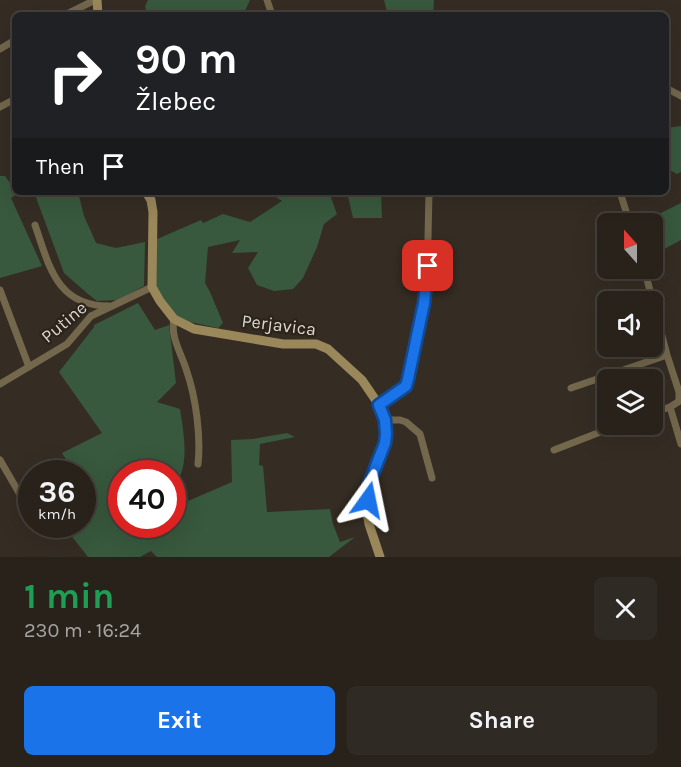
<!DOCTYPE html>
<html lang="en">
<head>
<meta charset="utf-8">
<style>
	body { margin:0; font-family:Karla,sans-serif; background:#302a24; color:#f1f3f6; height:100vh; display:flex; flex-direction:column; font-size:22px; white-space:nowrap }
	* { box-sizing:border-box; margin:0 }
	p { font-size:20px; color:#a5a4a3 }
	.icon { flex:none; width:33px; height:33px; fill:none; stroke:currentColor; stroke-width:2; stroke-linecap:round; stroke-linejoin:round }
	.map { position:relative; height:557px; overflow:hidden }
	.details { display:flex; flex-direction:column; background:#28221b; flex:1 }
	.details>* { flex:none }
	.guide { position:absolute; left:12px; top:12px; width:657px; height:183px; border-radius:9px; box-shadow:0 6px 24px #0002,0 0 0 2px #443f3a; background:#202124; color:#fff; overflow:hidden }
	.needle { width:39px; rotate:339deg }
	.buttons { position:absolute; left:597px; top:213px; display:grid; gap:12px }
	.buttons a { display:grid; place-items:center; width:66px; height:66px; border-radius:9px; background:#28221b; box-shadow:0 6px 24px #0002,0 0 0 2px #443f3a; font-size:30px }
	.speed { position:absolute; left:18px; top:460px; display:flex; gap:12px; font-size:30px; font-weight:700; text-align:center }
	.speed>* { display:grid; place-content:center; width:78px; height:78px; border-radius:50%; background:#28221b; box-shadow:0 6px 24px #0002,0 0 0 2px #443f3a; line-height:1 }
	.speed small { font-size:15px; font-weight:400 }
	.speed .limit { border:9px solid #d22; background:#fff; color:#111 }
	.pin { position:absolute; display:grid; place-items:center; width:51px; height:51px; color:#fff; margin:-26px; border-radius:12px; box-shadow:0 3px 9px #0006 }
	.me { position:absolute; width:66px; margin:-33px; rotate:12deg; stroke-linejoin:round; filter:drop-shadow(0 0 4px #0008) }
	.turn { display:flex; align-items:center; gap:21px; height:126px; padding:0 24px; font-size:27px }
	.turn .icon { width:78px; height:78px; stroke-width:2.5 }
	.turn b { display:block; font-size:42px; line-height:51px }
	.then { display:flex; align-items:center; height:57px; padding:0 24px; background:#0003; gap:12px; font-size:22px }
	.round { display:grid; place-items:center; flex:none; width:63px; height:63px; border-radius:9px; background:#302a24 }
	.summary { display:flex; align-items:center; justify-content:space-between; height:102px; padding:0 24px }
	h1 { font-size:36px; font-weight:700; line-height:45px; color:#1e9e55 }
	.cta { display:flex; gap:12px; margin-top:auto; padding:12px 24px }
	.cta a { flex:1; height:69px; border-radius:9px; background:#1a73e8; color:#fff; font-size:24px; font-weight:700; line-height:69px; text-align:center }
	.cta a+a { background:#302a24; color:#f1f3f6 }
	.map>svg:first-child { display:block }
</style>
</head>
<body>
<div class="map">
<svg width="681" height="557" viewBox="0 0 681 557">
	<rect width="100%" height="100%" fill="#352d24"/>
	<!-- green -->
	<path fill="#38593d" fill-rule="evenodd" d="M 148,0 L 250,0 L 243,15 L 147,15 L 145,6 Z
		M 384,0 L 434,0 L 433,15 L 388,15 Z
		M 681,126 L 681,172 L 677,174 L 666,168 L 666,128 Z
		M 0,176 L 5,176 L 15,190 L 15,192 L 17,192 L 17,194 L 11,198 L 42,266 L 0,278 Z
		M 34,192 L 78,192 L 84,216 L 96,243 L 116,248 L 145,242 L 144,286 L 118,300 L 97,301 L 88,294 L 64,273 Z
		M 269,192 L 326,192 L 330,195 L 337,214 L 324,224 L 317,247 L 303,278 L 293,289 L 274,291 L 257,285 L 248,268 L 258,252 L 232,253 L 240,240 L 208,247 L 205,283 L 210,292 L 223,323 L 218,328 L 190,322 L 175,317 L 156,287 L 155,240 L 201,220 L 203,223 L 223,214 L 250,222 L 282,201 Z
		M 347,192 L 381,192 L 382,218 L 353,218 Z
		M 681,203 L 681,240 L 653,255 L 652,224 L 641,223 Z
		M 138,303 L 155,330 L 169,325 L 176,383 L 157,402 L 180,409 C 183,429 189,460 179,478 L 188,501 L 232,482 L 231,440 L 253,439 L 287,433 L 295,437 L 260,444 L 259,465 L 263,466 L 267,512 L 330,509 L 333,524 L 340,542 L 355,537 L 329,557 L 157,557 L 151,551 L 140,557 L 88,557 L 63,525 L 82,525 L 82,474 L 75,474 L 62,453 L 102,433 L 59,372 L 94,327 L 94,325 ZM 122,474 L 172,474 L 172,525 L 122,525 Z"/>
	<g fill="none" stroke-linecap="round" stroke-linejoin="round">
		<!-- street -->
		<path stroke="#73674c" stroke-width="7" d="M 267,0 L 272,15
			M 65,15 L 95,0
			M 0,49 L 15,40
			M 666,88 L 681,96
			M 0,107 L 15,99
			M 620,192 L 630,224
			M 35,225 C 49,265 56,306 109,306
			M 644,268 L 667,355 L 679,392 L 679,399 L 678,402 L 670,407 L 681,444
			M 0,290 L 29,367
			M 174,319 C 170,338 182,354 187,372 C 196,398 201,437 198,464
			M 0,384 L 67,344 L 91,316 L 152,287
			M 571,388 L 667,355
			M 379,405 C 390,397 404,391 408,379 L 424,303 L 427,284 L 429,192
			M 652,413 L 670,407
			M 385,420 L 400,420 L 406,422 L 420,434 L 432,478
			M 554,450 L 621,424
			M 0,460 L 32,515"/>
		<!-- secondary -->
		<path stroke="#9a875a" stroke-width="9" d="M 97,0 L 98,15
			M 146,192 L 151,200 L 153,212 L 152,287 L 160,301 L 174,319 L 194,329 L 283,344 L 316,344 L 328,349 L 362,380 L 379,405 L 385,420 L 386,434 L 385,443 L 369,484 L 367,512 L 369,524 L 380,557"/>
	</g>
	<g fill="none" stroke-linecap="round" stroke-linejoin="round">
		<defs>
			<path id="route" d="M 368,500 L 369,484 L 385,443 L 386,434 L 385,420 L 379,405 L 406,386 L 408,379 L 424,303 L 428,266"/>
		</defs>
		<!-- route casing -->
		<use href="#route" stroke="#114b97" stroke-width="15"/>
		<!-- route -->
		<use href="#route" stroke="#1a73e8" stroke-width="10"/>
	</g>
	<g text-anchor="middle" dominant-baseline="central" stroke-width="4.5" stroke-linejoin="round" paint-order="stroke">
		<!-- street labels -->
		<g font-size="18" fill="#dad5cf" stroke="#2b241a">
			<text transform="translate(64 322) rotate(-40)">Putine</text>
			<text transform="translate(279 325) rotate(7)">Perjavica</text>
		</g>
	</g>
</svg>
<div class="buttons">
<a><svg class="needle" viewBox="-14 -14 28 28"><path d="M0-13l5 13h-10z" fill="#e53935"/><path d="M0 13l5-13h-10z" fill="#a5a4a3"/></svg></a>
<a><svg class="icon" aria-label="sound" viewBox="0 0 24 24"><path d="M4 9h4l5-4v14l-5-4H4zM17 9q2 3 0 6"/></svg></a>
<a><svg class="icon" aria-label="layers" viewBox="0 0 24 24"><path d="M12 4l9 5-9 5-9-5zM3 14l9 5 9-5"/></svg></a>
</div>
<div class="speed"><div>36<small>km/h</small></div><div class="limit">40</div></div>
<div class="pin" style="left:428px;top:266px;background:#d93025"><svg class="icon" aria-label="arrive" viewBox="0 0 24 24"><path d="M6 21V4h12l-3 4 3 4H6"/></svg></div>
<svg class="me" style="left:368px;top:500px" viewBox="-20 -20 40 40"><path d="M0-17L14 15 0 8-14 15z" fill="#1a73e8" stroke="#fff" stroke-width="4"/></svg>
<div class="guide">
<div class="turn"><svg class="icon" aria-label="right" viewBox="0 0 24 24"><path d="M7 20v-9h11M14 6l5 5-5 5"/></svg><div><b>90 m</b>Žlebec</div></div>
<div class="then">Then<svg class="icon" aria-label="arrive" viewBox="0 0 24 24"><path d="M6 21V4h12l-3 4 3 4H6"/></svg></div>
</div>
</div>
<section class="details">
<div class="summary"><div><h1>1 min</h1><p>230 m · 16:24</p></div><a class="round"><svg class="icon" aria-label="close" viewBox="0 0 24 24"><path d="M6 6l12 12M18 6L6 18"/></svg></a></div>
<div class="cta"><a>Exit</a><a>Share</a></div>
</section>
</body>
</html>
